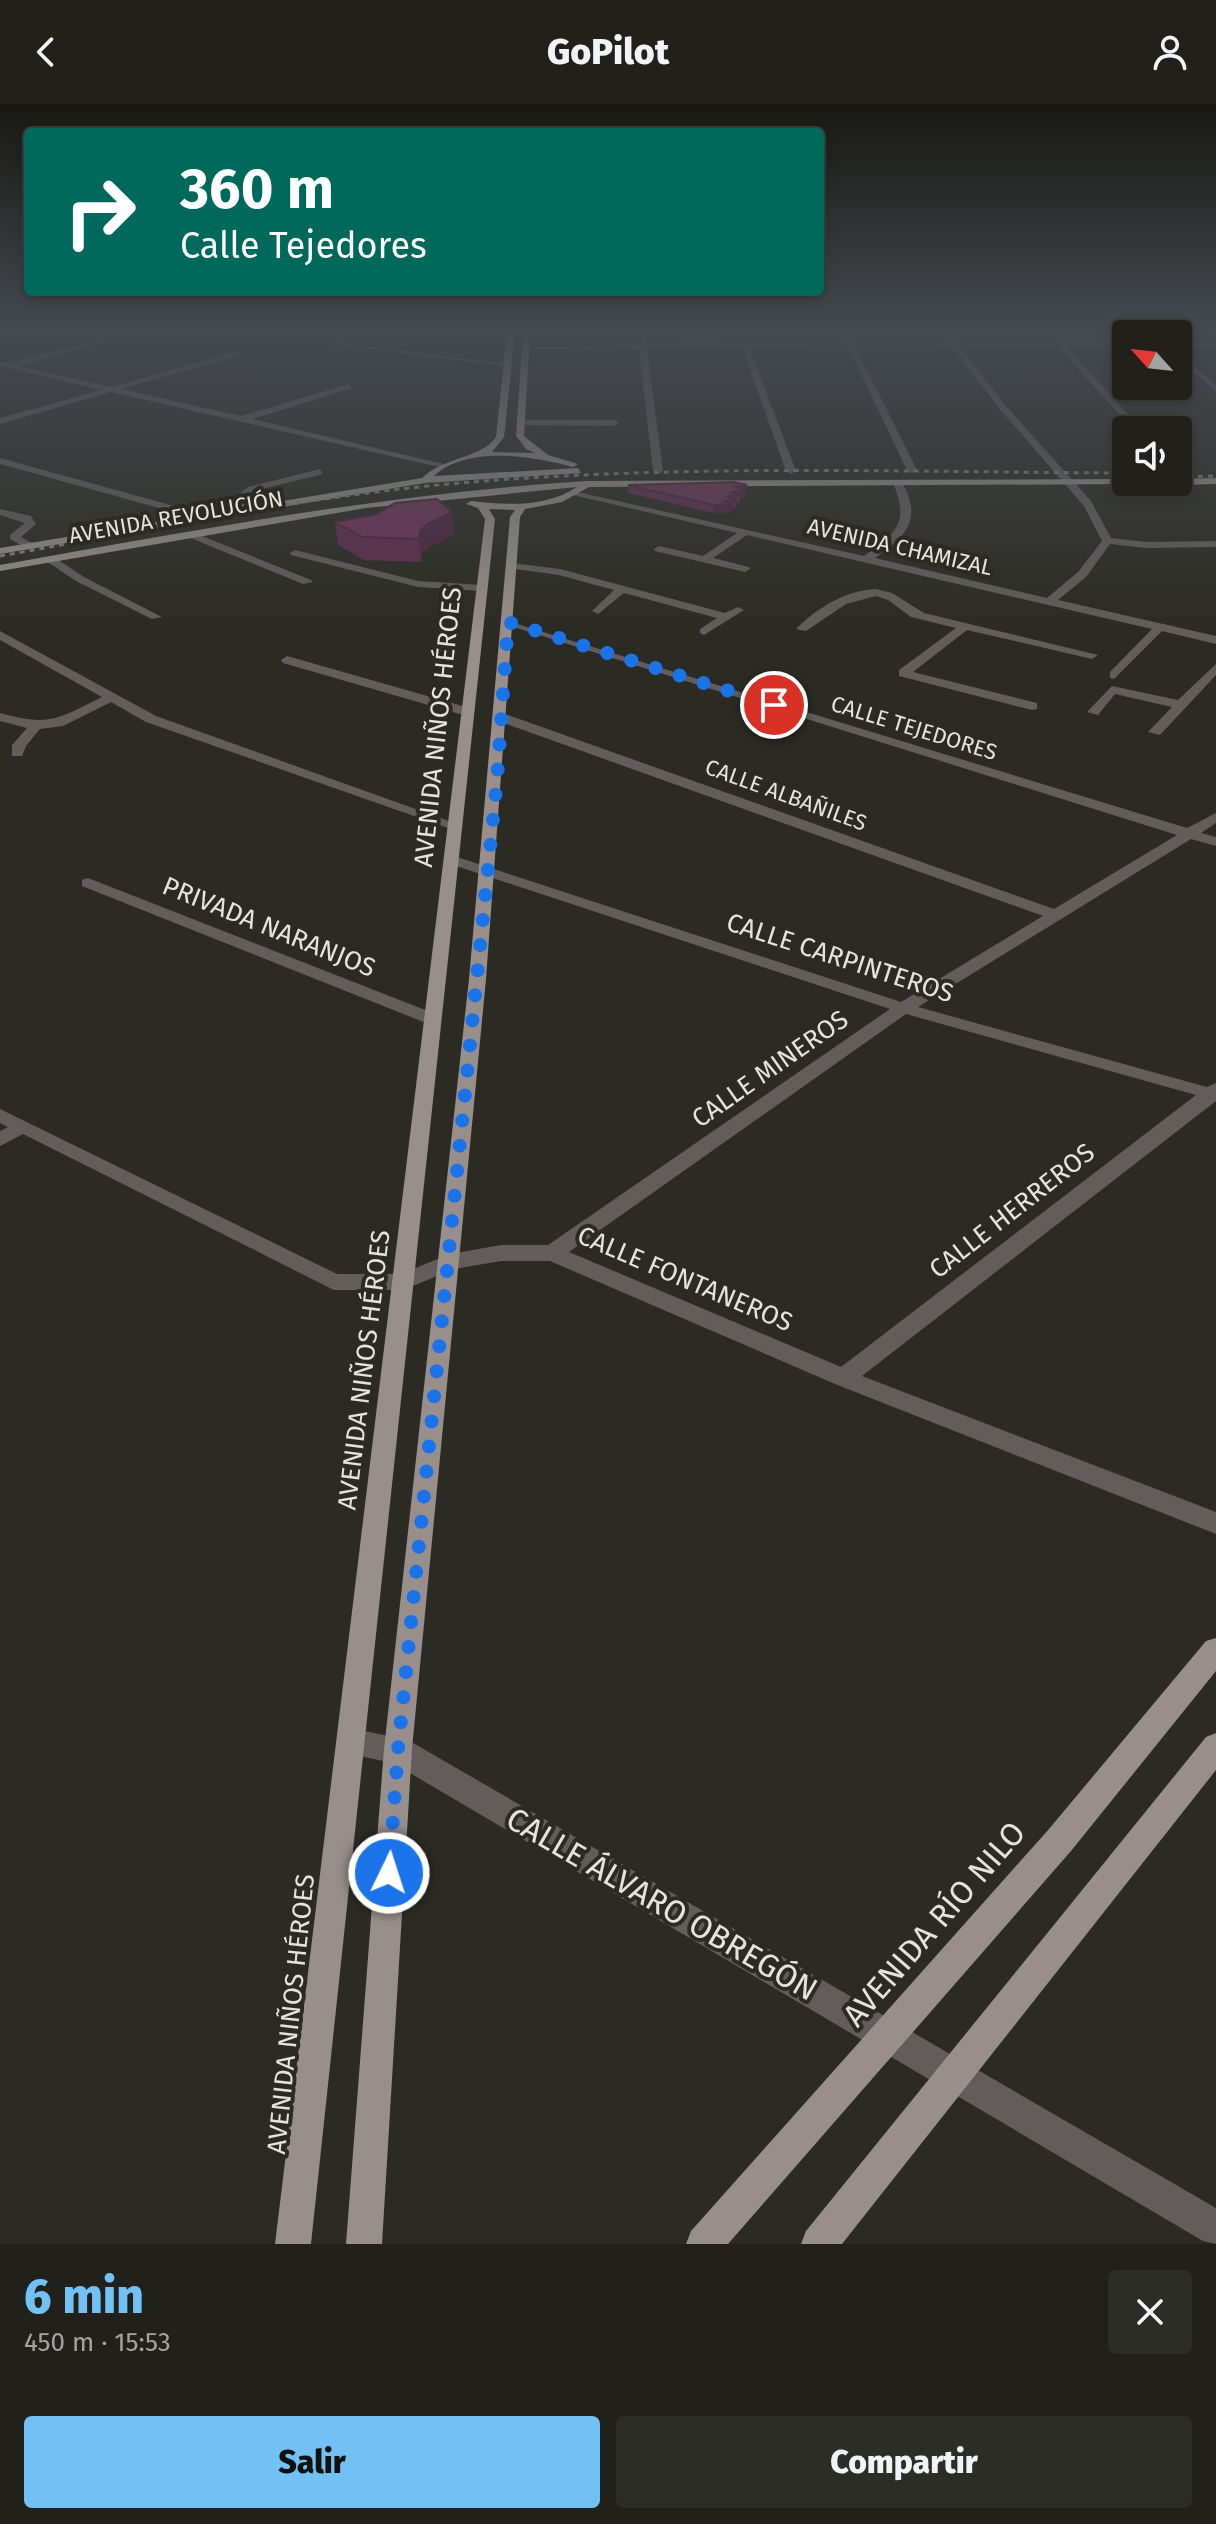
<!DOCTYPE html>
<html lang="es">
<head>
<meta charset="utf-8">
<style>
	body { margin:0; font-family:"Fira Sans",sans-serif; background:#2d2d27; color:#f1f3f6; height:100vh; display:flex; flex-direction:column; font-size:30px; white-space:nowrap }
	* { box-sizing:border-box; margin:0 }
	p { font-size:26px; color:#a2a3a2 }
	.icon { flex:none; width:44px; height:44px; fill:none; stroke:currentColor; stroke-width:2; stroke-linecap:round; stroke-linejoin:round }
	.map { position:relative; height:2140px; overflow:hidden }
	.drawer { display:flex; flex-direction:column; background:#21201a; flex:1 }
	.drawer>* { flex:none }
	.guide { position:absolute; left:24px; top:24px; width:800px; height:168px; border-radius:8px; box-shadow:0 4px 12px #0003,0 0 0 2px #3e3e39; background:#00695c; color:#fff; overflow:hidden }
	.needle { width:52px; rotate:297deg }
	.controls { position:absolute; left:1112px; top:216px; display:grid; gap:16px }
	.controls a { display:grid; place-items:center; width:80px; height:80px; border-radius:8px; background:#21201a; box-shadow:0 4px 12px #0003,0 0 0 2px #3e3e39; font-size:40px }
	.pin { position:absolute; display:grid; place-items:center; width:68px; height:68px; color:#fff; margin:-34px; border:4px solid #fff; border-radius:50%; box-shadow:0 2px 8px #0007 }
	.me { position:absolute; width:88px; margin:-44px; rotate:4deg; stroke-linejoin:round; filter:drop-shadow(0 0 6px #0008) }
	.turn { display:flex; align-items:center; gap:28px; height:168px; padding:0 24px; font-size:36px }
	.turn .icon { width:104px; height:104px; stroke-width:2.5 }
	.turn b { display:block; font-size:56px; line-height:68px }
	.round { display:grid; place-items:center; flex:none; width:84px; height:84px; border-radius:8px; background:#2d2d27 }
	.headline { display:flex; align-items:center; justify-content:space-between; height:136px; padding:0 24px }
	h1 { font-size:48px; font-weight:800; line-height:60px; color:#72c1f5 }
	.button { display:flex; gap:16px; margin-top:auto; padding:16px 24px }
	.button a { flex:1; height:92px; border-radius:8px; background:#72c1f5; color:#111; font-size:32px; font-weight:800; line-height:92px; text-align:center }
	.button a+a { background:#2d2d27; color:#f1f3f6 }
	header { display:flex; justify-content:space-between; align-items:center; height:104px; padding:0 24px; background:#21201a; font-size:36px; font-weight:800 }
	.map>svg:first-child { display:block }
</style>
</head>
<body>
<header><svg class="icon" aria-label="back" viewBox="0 0 24 24"><path d="M15 5l-7 7 7 7"/></svg>GoPilot<svg class="icon" aria-label="person" viewBox="0 0 24 24"><circle cx="12" cy="8" r="4"/><path d="M4 21q1-7 8-7t8 7"/></svg></header>
<div class="map">
<svg width="1216" height="2140" viewBox="0 0 1216 2140">
	<rect width="100%" height="100%" fill="#2c2b23"/>
	<!-- green -->
	<path fill="#284b1a" d="M 1052,227 L 1155,227 L 1156,230 L 1126,230 L 1126,239 L 1063,239 Z"/>
	<g fill="none" stroke-linecap="round" stroke-linejoin="round">
		<!-- minor -->
		<path fill="#625d5c" fill-rule="evenodd" d="M 134,227 L 146,227 L 17,262 L 111,283 L 238,247 L 241,251 L 121,285 L 241,312 L 349,280 L 352,284 L 252,315 L 448,361 L 443,364 L 111,288 L 0,320 L 0,314 L 101,286 L 0,262 L 0,258 L 7,259 Z
			M 219,227 L 240,227 L 511,260 L 507,262 Z
			M 638,227 L 645,227 L 646,240 L 845,237 L 841,230 L 845,228 L 852,237 L 948,237 L 946,234 L 950,232 L 956,237 L 1054,238 L 1052,235 L 1056,233 L 1062,238 L 1126,238 L 1126,242 L 1066,242 L 1142,326 L 1133,326 L 1058,242 L 959,242 L 1005,301 L 1091,397 L 1111,434 L 1146,438 L 1216,437 L 1216,443 L 1146,444 L 1110,440 L 1086,473 L 1058,496 L 1216,532 L 1216,540 L 1162,527 L 1114,575 L 1110,574 L 1110,568 L 1152,525 L 747,431 L 713,454 L 749,463 L 750,465 L 745,468 L 655,447 L 654,445 L 659,442 L 703,452 L 737,429 L 573,391 L 573,387 L 864,452 C 896,429 910,419 893,379 L 898,376 C 905,381 908,389 910,398 C 917,425 894,440 875,454 L 1047,494 L 1078,468 L 1102,437 L 1084,402 L 999,304 L 951,242 L 854,241 L 917,366 L 912,369 L 907,366 L 847,241 L 749,243 L 796,367 L 791,370 L 786,367 L 742,243 L 647,245 L 663,367 L 658,370 L 653,367 L 639,245 L 505,245 L 639,240 Z
			M 1154,227 L 1161,227 L 1163,230 L 1155,230 Z
			M 1178,238 L 1216,239 L 1216,243 L 1178,242 Z
			M 1178,249 L 1216,281 L 1216,287 L 1178,255 Z
			M 521,316 L 615,316 L 619,319 L 615,322 L 518,321 Z
			M 0,354 L 203,410 L 204,412 L 195,414 L 0,360 Z
			M 320,365 L 323,370 L 254,387 L 249,391 L 248,407 L 240,405 L 239,390 L 248,383 Z
			M 0,405 L 31,412 L 36,420 L 21,433 L 34,440 L 34,444 L 26,444 L 10,435 L 10,431 L 25,419 L 0,411 Z
			M 192,428 L 311,476 L 313,478 L 303,480 L 188,433 L 187,431 Z
			M 295,446 L 418,477 L 482,481 L 488,484 L 482,487 L 418,483 L 291,451 L 290,449 Z
			M 46,453 L 54,453 L 84,473 L 162,513 L 152,515 L 76,477 L 46,457 Z
			M 512,459 L 560,465 L 725,509 L 738,503 L 744,506 L 704,531 L 700,529 L 700,525 L 717,514 L 624,489 L 598,510 L 592,507 L 614,486 L 559,471 L 508,464 L 508,460 Z
			M 876,485 L 892,489 L 924,509 L 1098,551 L 1092,555 L 967,526 L 913,568 L 1037,599 L 1037,605 L 1032,606 L 899,572 L 899,566 L 956,524 L 911,513 L 888,496 L 876,492 L 846,500 L 806,527 L 796,525 C 817,504 846,486 876,485 Z
			M 504,516 L 1187,724 L 1216,709 L 1216,719 L 1201,729 L 1216,733 L 1216,742 L 1191,735 L 918,903 L 1207,983 L 1216,979 L 1216,997 L 862,1272 L 1216,1408 L 1216,1430 L 835,1280 L 550,1157 L 501,1157 L 454,1165 L 403,1186 L 334,1186 L 23,1030 L 0,1042 L 0,1027 L 8,1023 L 0,1019 L 0,1005 L 337,1170 L 401,1170 L 450,1150 L 501,1141 L 548,1141 L 890,905 L 447,759 L 447,753 L 457,753 L 901,898 L 1043,812 L 498,617 L 498,611 L 508,611 L 1054,805 L 1177,731 L 504,520 ZM 906,910 L 1196,991 L 841,1263 L 569,1148 Z
			M 0,527 L 156,612 L 463,722 L 461,725 L 451,725 L 146,618 L 111,598 L 63,622 L 40,625 L 26,642 L 22,652 L 12,652 L 12,641 L 27,624 L 0,617 L 0,609 C 50,623 57,615 102,593 L 0,536 Z
			M 287,552 L 473,605 L 474,608 L 463,611 L 283,559 L 281,556 Z
			M 1216,560 L 1216,571 L 1160,631 L 1148,628 L 1172,603 L 1115,590 L 1098,611 L 1087,608 L 1112,582 L 1178,596 Z
			M 88,774 L 438,911 L 441,915 L 432,920 L 426,919 L 82,782 L 82,776 Z
			M 350,1624 L 408,1636 L 1216,2104 L 1216,2140 L 1203,2137 L 393,1659 L 340,1648 L 336,1638 L 340,1628 Z"/>
		<!-- major -->
		<path fill="#988e8c" fill-rule="evenodd" d="M 507,227 L 515,227 L 504,333 L 492,348 L 535,349 L 526,345 L 516,332 L 523,227 L 530,227 L 524,332 L 548,351 L 578,360 L 573,363 C 533,352 467,341 434,372 L 578,364 L 581,369 L 425,379 L 0,450 L 0,444 L 422,374 C 445,352 481,355 496,333 Z
			M 1216,374 L 1216,380 L 1178,381 L 1173,378 L 1178,378 L 1178,375 Z
			M 1126,375 L 1129,380 L 589,383 L 562,398 L 525,405 L 520,413 L 486,875 L 412,1645 L 382,2140 L 346,2140 L 384,1645 L 469,875 L 510,413 L 515,406 L 489,405 L 495,415 L 311,2140 L 275,2140 L 485,415 L 478,404 L 466,400 L 471,397 C 507,401 545,404 577,383 L 366,404 L 0,467 L 0,461 C 195,426 389,389 587,377 Z
			M 1216,1534 L 1216,1567 L 1071,1747 L 728,2140 L 686,2140 L 691,2127 L 1049,1725 L 1206,1537 Z
			M 1216,1629 L 1216,1666 L 842,2140 L 801,2140 L 806,2127 L 1206,1633 Z"/>
		<!-- rail -->
		<path stroke="#84837c" stroke-width="3" stroke-dasharray="5 5" stroke-linecap="butt" d="M 1178,373 L 1216,372
			M 0,452 C 153,425 306,392 460,379 C 681,360 904,368 1126,369"/>
	</g>
	<!-- wall -->
	<path fill="#5f2e4d" d="M 628,381 L 746,389 L 744,389 L 744,395 L 740,395 L 740,399 L 736,399 L 736,403 L 732,404 L 732,408 L 713,409 L 628,389 Z
		M 452,408 L 454,431 L 429,443 L 422,450 L 421,458 L 364,456 L 338,441 L 335,418 L 377,410 Z"/>
	<!-- shaded-wall -->
	<path fill="#4e253e" d="M 747,381 L 744,395 L 740,395 L 740,391 L 730,388 L 735,383 Z
		M 733,400 L 732,408 L 713,409 L 713,401 Z
		M 452,408 L 454,431 L 429,443 L 422,450 L 421,458 L 419,435 L 420,427 L 427,420 Z"/>
	<!-- building -->
	<path fill="#6f3559" stroke="#4e253e" stroke-width="2" d="M 734,378 L 747,381 L 735,383 L 745,387 L 730,388 L 740,391 L 727,392 L 736,396 L 723,397 L 733,400 L 713,401 L 628,381 Z
		M 437,395 L 452,408 L 427,420 L 420,427 L 419,435 L 362,433 L 335,418 L 377,410 L 395,399 Z"/>
	<!-- sky -->
	<linearGradient id="sky" x2="0" y2="1"><stop stop-color="#181813"/><stop offset="0.43" stop-color="#454a50"/><stop offset="1" stop-color="#454a50" stop-opacity="0"/></linearGradient>
	<rect width="1216" height="526" fill="url(#sky)"/>
	<g fill="none" stroke-linecap="round" stroke-linejoin="round">
		<!-- route -->
		<path stroke="#1a73e8" stroke-width="14" stroke-dasharray="0 25.2" d="M 389,1769 L 398,1646 L 497,676 L 508,518 L 774,601"/>
	</g>
	<g text-anchor="middle" dominant-baseline="central" stroke-width="8" stroke-linejoin="round" paint-order="stroke">
		<!-- far-street labels -->
		<g font-size="22" fill="#e4e3dd" stroke="#2c2b23">
			<text transform="translate(176 413) rotate(-10)">AVENIDA REVOLUCIÓN</text>
			<text transform="translate(900 443) rotate(13)">AVENIDA CHAMIZAL</text>
			<text transform="translate(914 624) rotate(17)">CALLE TEJEDORES</text>
			<text transform="translate(786 691) rotate(20)">CALLE ALBAÑILES</text>
		</g>
		<!-- street labels -->
		<g font-size="26" fill="#e4e3dd" stroke="#2c2b23">
			<text transform="translate(438 623) rotate(-84)">AVENIDA NIÑOS HÉROES</text>
			<text transform="translate(269 823) rotate(22)">PRIVADA NARANJOS</text>
			<text transform="translate(840 854) rotate(18)">CALLE CARPINTEROS</text>
			<text transform="translate(770 965) rotate(-35)">CALLE MINEROS</text>
			<text transform="translate(1012 1107) rotate(-38)">CALLE HERREROS</text>
			<text transform="translate(685 1175) rotate(23)">CALLE FONTANEROS</text>
			<text transform="translate(364 1266) rotate(-83)">AVENIDA NIÑOS HÉROES</text>
			<text transform="translate(291 1910) rotate(-84)">AVENIDA NIÑOS HÉROES</text>
		</g>
		<!-- near-street labels -->
		<g font-size="32" fill="#e4e3dd" stroke="#2c2b23">
			<text transform="translate(662 1800) rotate(30)">CALLE ÁLVARO OBREGÓN</text>
			<text transform="translate(934 1820) rotate(-49)">AVENIDA RÍO NILO</text>
		</g>
	</g>
</svg>
<div class="controls">
<a><svg class="needle" viewBox="-14 -14 28 28"><path d="M0-13l5 13h-10z" fill="#e53935"/><path d="M0 13l5-13h-10z" fill="#a2a3a2"/></svg></a>
<a><svg class="icon" aria-label="sound" viewBox="0 0 24 24"><path d="M4 9h4l5-4v14l-5-4H4zM17 9q2 3 0 6"/></svg></a>
</div>
<div class="pin" style="left:774px;top:601px;background:#d93025"><svg class="icon" aria-label="arrive" viewBox="0 0 24 24"><path d="M6 21V4h12l-3 4 3 4H6"/></svg></div>
<svg class="me" style="left:389px;top:1769px" viewBox="-20 -20 40 40"><circle r="17" fill="#1a73e8" stroke="#fff" stroke-width="3"/><path d="M0-11L8 9 0 5-8 9z" fill="#fff"/></svg>
<div class="guide">
<div class="turn"><svg class="icon" aria-label="right" viewBox="0 0 24 24"><path d="M7 20v-9h11M14 6l5 5-5 5"/></svg><div><b>360 m</b>Calle Tejedores</div></div>
</div>
</div>
<section class="drawer">
<div class="headline"><div><h1>6 min</h1><p>450 m · 15:53</p></div><a class="round"><svg class="icon" aria-label="close" viewBox="0 0 24 24"><path d="M6 6l12 12M18 6L6 18"/></svg></a></div>
<div class="button"><a>Salir</a><a>Compartir</a></div>
</section>
</body>
</html>
